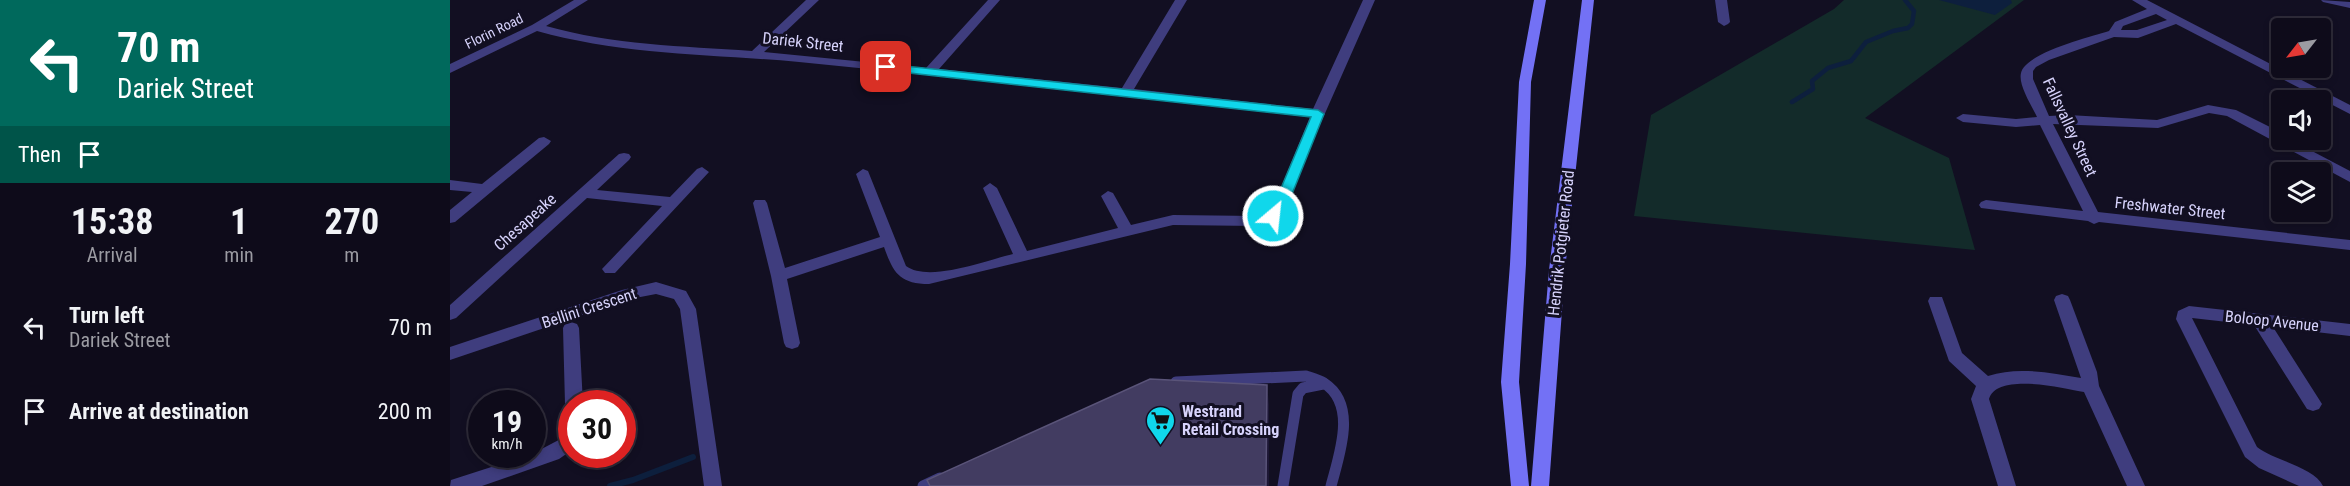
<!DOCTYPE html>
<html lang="en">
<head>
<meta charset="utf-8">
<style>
	body { margin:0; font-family:"Roboto Condensed",sans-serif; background:#171423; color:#f1f3f6; height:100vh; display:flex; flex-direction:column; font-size:22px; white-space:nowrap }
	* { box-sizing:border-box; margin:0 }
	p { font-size:20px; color:#9b9ba2 }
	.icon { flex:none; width:33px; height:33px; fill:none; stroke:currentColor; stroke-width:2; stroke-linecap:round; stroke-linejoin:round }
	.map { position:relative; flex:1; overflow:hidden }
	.drawer { display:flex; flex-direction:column; background:#0e0b1a; width:450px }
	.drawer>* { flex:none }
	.top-card { background:#00695c; color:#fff; overflow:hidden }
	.needle { width:39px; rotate:239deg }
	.tools { position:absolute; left:1821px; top:18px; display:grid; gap:12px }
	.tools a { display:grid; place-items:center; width:60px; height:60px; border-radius:6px; background:#0e0b1a; box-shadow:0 3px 9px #0003,0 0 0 2px #2e2b39; font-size:30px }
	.speed { position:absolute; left:18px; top:390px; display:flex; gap:12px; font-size:30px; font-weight:700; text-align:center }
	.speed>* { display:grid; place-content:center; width:78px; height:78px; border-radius:50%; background:#0e0b1a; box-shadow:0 3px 9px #0003,0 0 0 2px #2e2b39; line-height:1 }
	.speed small { font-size:15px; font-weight:400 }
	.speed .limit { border:9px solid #d22; background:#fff; color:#111 }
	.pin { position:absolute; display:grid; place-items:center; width:51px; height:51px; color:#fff; margin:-26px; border-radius:12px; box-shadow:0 3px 9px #0006 }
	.me { position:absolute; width:66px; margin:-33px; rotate:28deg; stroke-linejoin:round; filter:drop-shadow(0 0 4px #0008) }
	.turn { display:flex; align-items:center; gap:21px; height:126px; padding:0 18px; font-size:27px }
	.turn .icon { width:78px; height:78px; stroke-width:2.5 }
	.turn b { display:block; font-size:42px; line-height:51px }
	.then { display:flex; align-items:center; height:57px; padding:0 18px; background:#0003; gap:12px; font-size:22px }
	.eta { display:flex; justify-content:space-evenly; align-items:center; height:102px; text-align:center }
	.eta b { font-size:36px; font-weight:700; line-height:42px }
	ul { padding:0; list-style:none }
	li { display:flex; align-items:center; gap:18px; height:84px; padding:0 18px }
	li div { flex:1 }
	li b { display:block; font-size:22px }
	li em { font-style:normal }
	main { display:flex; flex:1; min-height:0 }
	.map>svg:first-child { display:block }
</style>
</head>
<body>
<main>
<section class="drawer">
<div class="top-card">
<div class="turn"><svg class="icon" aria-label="left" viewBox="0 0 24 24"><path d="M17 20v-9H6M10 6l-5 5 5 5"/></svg><div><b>70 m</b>Dariek Street</div></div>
<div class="then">Then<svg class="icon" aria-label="arrive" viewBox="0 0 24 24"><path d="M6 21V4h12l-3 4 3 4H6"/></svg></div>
</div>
<div class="eta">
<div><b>15:38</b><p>Arrival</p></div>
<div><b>1</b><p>min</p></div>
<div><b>270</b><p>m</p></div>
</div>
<ul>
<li><svg class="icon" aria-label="left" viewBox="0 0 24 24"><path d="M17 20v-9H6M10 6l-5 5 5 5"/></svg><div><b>Turn left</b><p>Dariek Street</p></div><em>70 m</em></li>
<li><svg class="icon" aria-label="arrive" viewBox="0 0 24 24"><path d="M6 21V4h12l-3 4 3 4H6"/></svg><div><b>Arrive at destination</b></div><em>200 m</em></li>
</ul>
</section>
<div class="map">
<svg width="1900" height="486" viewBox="0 0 1900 486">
	<rect width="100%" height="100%" fill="#120f22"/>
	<!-- green -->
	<path fill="#132b2a" d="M 1394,0 L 1574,0 L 1415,118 L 1499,158 L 1525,250 L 1184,216 L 1201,115 L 1384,9 Z"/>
	<!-- water -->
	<path fill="#0d1f3d" d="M 1489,0 L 1561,0 L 1562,3 L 1545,15 Z"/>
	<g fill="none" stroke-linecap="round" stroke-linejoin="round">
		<!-- stream-far1 -->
		<path stroke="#0d1f3d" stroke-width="4.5" d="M 1342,102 L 1363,89 L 1362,81 L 1378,68 L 1401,61 L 1416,42 L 1443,31 L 1458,28 L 1462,24 L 1464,11 L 1455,0"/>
		<!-- stream -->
		<path stroke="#0d1f3d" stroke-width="6" d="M 160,486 L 183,480 L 243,457"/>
		<!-- lane -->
		<path stroke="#3f3d7e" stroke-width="11" d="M 726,382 L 856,376 C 862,378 869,380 874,383 C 908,405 889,455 881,486
			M 473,486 L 490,478
			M 833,486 L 848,394 L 853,388 L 873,384"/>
		<!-- street -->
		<path fill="#3f3d7e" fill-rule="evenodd" d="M 124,0 L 138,0 L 96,26 C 163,45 232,46 302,51 L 356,0 L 369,0 L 314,52 L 476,68 L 538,0 L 550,0 L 489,69 L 672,88 L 725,0 L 737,0 L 684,89 L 863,109 L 913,0 L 925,0 L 865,136 L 836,209 L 828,219 L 807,226 L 723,225 L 479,284 C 449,284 443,272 434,247 L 337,279 L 350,343 L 348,347 L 342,349 L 336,347 L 334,343 L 321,276 L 303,203 L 305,200 L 315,200 L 317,203 L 335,268 L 430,237 L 406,174 L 413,169 L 418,171 L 456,266 C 479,283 537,260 563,254 L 533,188 L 540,183 L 547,188 L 577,251 L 668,228 L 651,196 L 658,191 L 663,193 L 681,225 L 723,215 L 807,216 L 818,213 L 823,207 L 860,117 C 690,96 519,79 349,62 C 261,54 172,55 87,31 L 0,73 L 0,64 L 82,25 Z
			M 1265,0 L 1277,0 L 1280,22 L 1278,24 L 1274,26 L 1268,22 Z
			M 1682,0 L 1697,0 L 1900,105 L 1900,114 L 1726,24 L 1688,38 L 1664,37 L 1599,60 L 1586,67 L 1583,71 L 1583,79 L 1599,116 L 1618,115 L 1707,120 L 1758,105 L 1786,110 L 1832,133 L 1832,140 L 1841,140 L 1900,171 L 1900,182 L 1777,116 L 1759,113 L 1708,128 L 1603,124 L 1648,212 L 1900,240 L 1900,250 L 1649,222 L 1644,224 L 1638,221 L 1531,208 L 1529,205 L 1531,202 L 1536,200 L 1633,211 L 1590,125 L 1566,127 L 1513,122 L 1506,118 L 1513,114 L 1566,119 L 1587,117 C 1582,106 1568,85 1571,73 C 1575,53 1640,37 1659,31 L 1665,22 L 1697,9 ZM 1706,14 L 1717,20 L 1687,30 L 1671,30 L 1673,26 Z
			M 1871,0 L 1900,2 L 1900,8 L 1873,2 Z
			M 94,137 L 101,141 L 99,144 L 5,222 L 0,223 L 0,210 L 22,192 L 0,190 L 0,180 L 32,184 L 89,138 Z
			M 174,153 L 179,154 L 181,157 L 179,160 L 147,190 L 220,197 L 247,169 L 252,167 L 259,172 L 165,273 L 155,273 L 152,269 L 212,206 L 137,198 L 6,318 L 0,320 L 0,305 L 169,154 Z
			M 206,282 L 236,291 L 246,309 L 272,486 L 254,486 L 230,309 L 224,299 L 206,294 L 180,299 L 0,360 L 0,347 L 172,290 Z
			M 1612,294 L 1618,296 L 1620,300 L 1647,372 L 1649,386 L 1695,486 L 1677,486 L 1634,392 C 1612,388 1547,372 1539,399 L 1566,486 L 1548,486 L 1521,399 L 1526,386 L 1499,361 L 1478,301 L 1480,297 L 1492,297 L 1512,353 L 1538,376 C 1568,366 1600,373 1631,378 L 1604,300 L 1606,296 Z
			M 1739,306 L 1900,324 L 1900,336 L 1823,327 L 1872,404 L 1869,409 L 1863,411 L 1857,409 L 1804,325 L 1742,318 L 1807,447 C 1825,461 1864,467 1873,486 L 1849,486 L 1809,468 L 1795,457 L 1726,319 L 1728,311 Z
			M 121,322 L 127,324 L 129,328 L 133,404 L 122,404 L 122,410 L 115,404 L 113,328 L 115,324 Z
			M 122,433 L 122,450 L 109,459 L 32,486 L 0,486 L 1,480 L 82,454 Z"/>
		<!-- secondary -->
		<path fill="#7371f5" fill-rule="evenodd" d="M 1084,0 L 1096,0 L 1081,82 L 1076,264 L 1069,382 L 1079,486 L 1061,486 L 1051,382 L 1060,264 L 1069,82 Z
			M 1132,0 L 1144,0 L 1115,270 L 1099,486 L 1081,486 L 1099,270 Z"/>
	</g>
	<!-- shaded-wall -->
	<path fill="#1d1735" d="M 817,385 L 819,404 L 819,486 L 816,486 Z"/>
	<!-- building -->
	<path fill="#423c61" stroke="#5a5479" stroke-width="1.5" d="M 700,379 L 817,385 L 816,486 L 480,486 L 477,480 Z"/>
	<!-- route -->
	<path fill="#10d7eb" stroke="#0a8c99" stroke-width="1.5" d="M 436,64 L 868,110 L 874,114 L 836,209 L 828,219 L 823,220 L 816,216 L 823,207 L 861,117 L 432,70 L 432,65 Z"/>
	<!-- icons -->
	<defs>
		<symbol id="supermarket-pin" viewBox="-11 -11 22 30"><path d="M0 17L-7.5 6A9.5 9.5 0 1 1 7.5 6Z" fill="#10d7eb" stroke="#120f22"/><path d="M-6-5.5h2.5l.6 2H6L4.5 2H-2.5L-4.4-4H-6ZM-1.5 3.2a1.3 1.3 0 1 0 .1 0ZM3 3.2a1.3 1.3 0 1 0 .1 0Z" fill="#111"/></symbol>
	</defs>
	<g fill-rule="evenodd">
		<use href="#supermarket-pin" x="694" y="404" width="33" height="45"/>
	</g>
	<g text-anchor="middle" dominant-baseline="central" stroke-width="6" stroke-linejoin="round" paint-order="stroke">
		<!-- far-street labels -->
		<g font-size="14" fill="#d7d3fc" stroke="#120f22">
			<text transform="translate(44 31) rotate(-26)">Florin Road</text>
		</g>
		<!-- street labels -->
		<g font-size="16" fill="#d7d3fc" stroke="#120f22">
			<text transform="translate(353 42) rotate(6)">Dariek Street</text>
			<text transform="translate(1620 127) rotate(65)">Fallsvalley Street</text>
			<text transform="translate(1720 208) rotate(6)">Freshwater Street</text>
			<text transform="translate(75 222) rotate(-42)">Chesapeake</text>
			<text transform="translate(1111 243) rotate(-84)">Hendrik Potgieter Road</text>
			<text transform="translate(139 308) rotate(-18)">Bellini Crescent</text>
			<text transform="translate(1822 321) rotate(6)">Boloop Avenue</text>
		</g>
		<!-- poi labels -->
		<g font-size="16" font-weight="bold" fill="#d7d3fc" stroke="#120f22" text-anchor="start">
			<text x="732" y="411">Westrand<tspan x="732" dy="18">Retail Crossing</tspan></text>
		</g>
	</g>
</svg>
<div class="tools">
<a><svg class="needle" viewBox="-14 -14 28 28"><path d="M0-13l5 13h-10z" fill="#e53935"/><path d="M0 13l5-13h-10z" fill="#9b9ba2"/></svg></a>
<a><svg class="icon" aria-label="sound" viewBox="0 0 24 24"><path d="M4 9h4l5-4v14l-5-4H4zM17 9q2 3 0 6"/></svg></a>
<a><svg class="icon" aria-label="layers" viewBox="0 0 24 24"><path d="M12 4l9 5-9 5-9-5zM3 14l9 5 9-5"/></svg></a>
</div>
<div class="speed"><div>19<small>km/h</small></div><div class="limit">30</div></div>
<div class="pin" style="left:436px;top:67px;background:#d93025"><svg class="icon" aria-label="arrive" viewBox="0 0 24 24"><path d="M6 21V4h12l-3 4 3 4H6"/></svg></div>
<svg class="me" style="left:823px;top:216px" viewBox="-20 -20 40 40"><circle r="17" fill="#10d7eb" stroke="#fff" stroke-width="3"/><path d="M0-11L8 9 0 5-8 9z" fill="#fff"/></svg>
</div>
</main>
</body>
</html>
